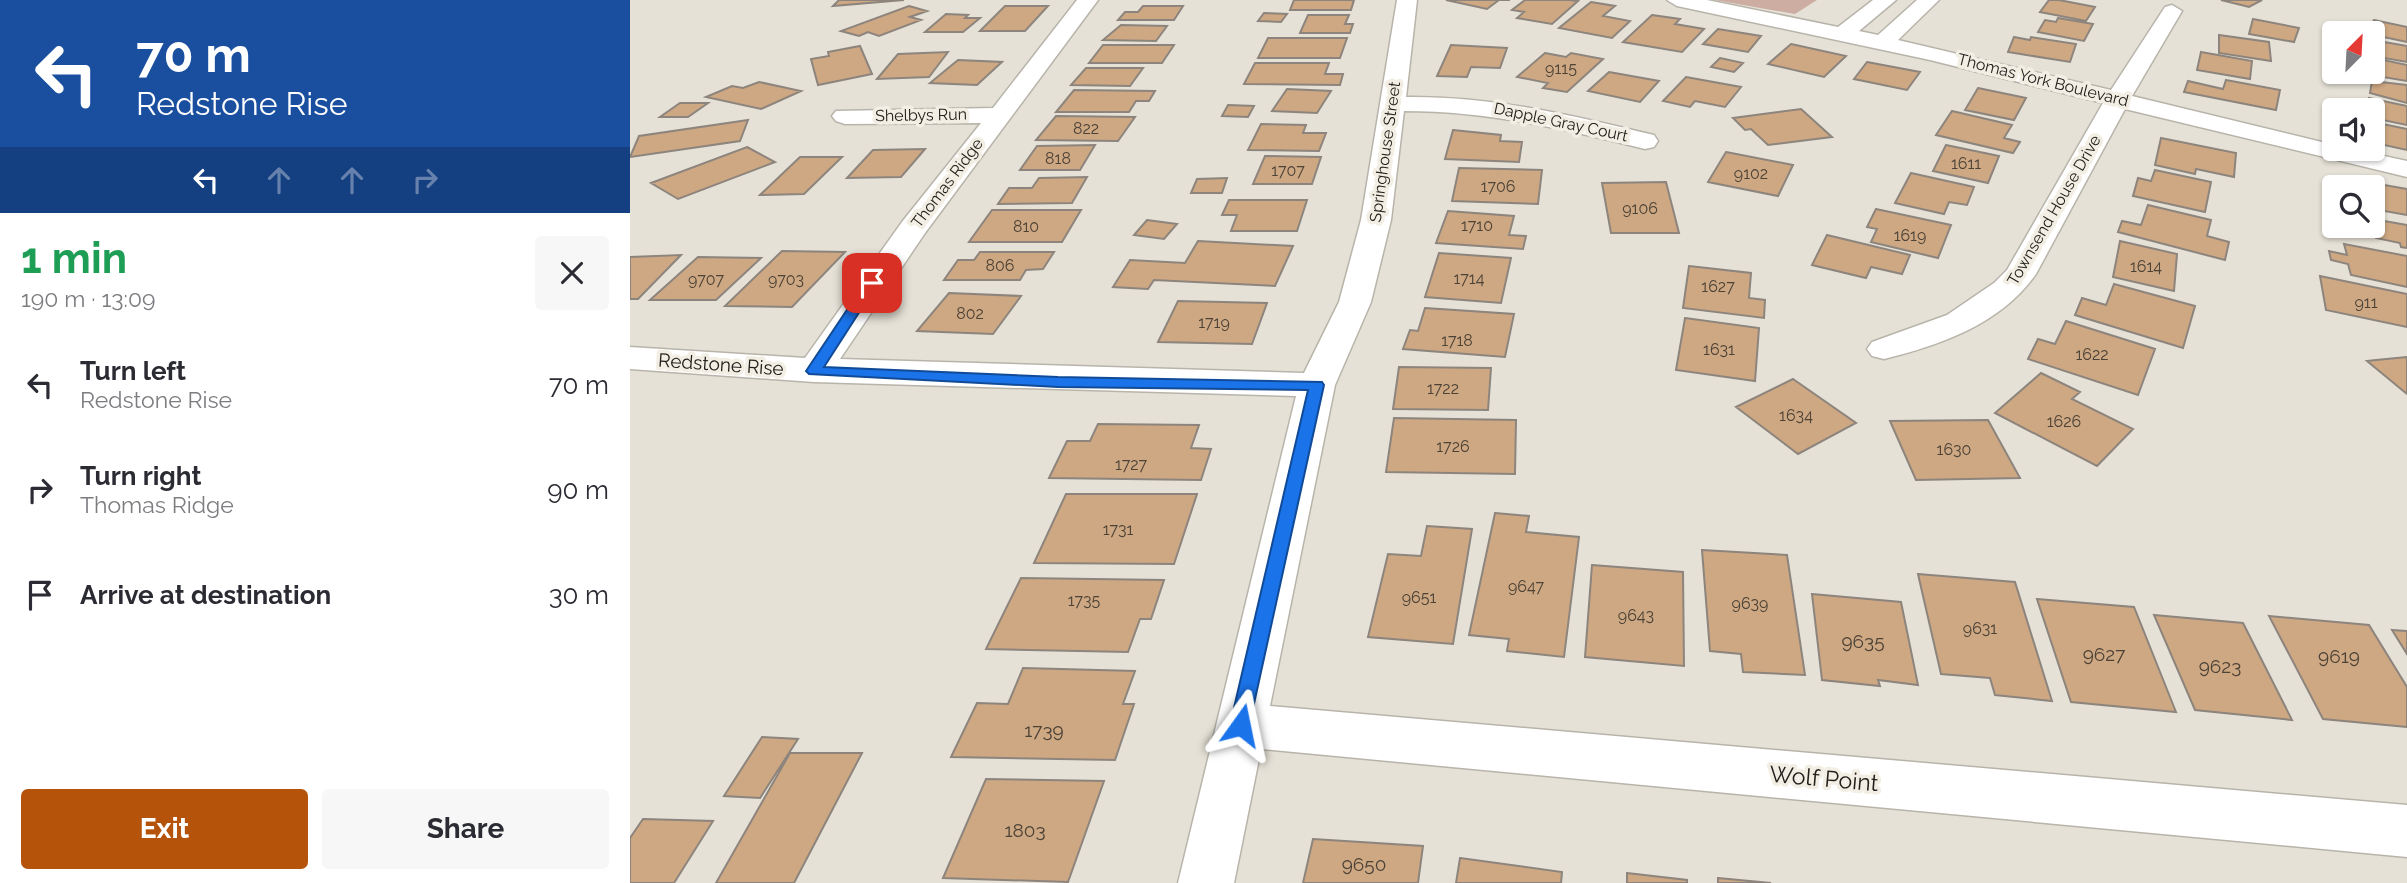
<!DOCTYPE html>
<html lang="en">
<head>
<meta charset="utf-8">
<style>
	body { margin:0; font-family:Raleway,sans-serif; background:#f7f7f7; color:#2b2b33; height:100vh; display:flex; flex-direction:column; font-size:26px; white-space:nowrap }
	* { box-sizing:border-box; margin:0 }
	p { font-size:23px; color:#7c7c81 }
	.icon { flex:none; width:38px; height:38px; fill:none; stroke:currentColor; stroke-width:2; stroke-linecap:round; stroke-linejoin:round }
	.map { position:relative; flex:1; overflow:hidden }
	.details { display:flex; flex-direction:column; background:#fff; width:630px }
	.details>* { flex:none }
	.top-card { background:#1a4fa0; color:#fff; overflow:hidden }
	.needle { width:46px; rotate:24deg }
	.tools { position:absolute; left:1692px; top:21px; display:grid; gap:14px }
	.tools a { display:grid; place-items:center; width:63px; height:63px; border-radius:7px; background:#fff; box-shadow:0 2px 5px #0004; font-size:35px }
	.pin { position:absolute; display:grid; place-items:center; width:60px; height:60px; color:#fff; margin:-30px; border-radius:14px; box-shadow:0 4px 10px #0006 }
	.me { position:absolute; width:77px; margin:-38px; rotate:12deg; stroke-linejoin:round; filter:drop-shadow(0 0 5px #0008) }
	.turn { display:flex; align-items:center; gap:24px; height:147px; padding:0 21px; font-size:32px }
	.turn .icon { width:91px; height:91px; stroke-width:2.5 }
	.turn b { display:block; font-size:49px; line-height:60px }
	.lanes { display:flex; align-items:center; height:66px; padding:0 21px; background:#0003; justify-content:center; gap:35px; direction:ltr }
	.lanes .off { opacity:.35 }
	.round { display:grid; place-items:center; flex:none; width:74px; height:74px; border-radius:7px; background:#f7f7f7 }
	.overview { display:flex; align-items:center; justify-content:space-between; height:119px; padding:0 21px }
	h1 { font-size:42px; font-weight:700; line-height:52px; color:#1e9e55 }
	.action { display:flex; gap:14px; margin-top:auto; padding:14px 21px }
	.action a { flex:1; height:80px; border-radius:7px; background:#b45309; color:#fff; font-size:28px; font-weight:700; line-height:80px; text-align:center }
	.action a+a { background:#f7f7f7; color:#2b2b33 }
	ul { padding:0; list-style:none }
	li { display:flex; align-items:center; gap:21px; height:105px; padding:0 21px }
	li div { flex:1 }
	li b { display:block; font-size:26px }
	li em { font-style:normal }
	main { display:flex; flex:1; min-height:0 }
	.map>svg:first-child { display:block }
</style>
</head>
<body>
<main>
<section class="details">
<div class="top-card">
<div class="turn"><svg class="icon" aria-label="left" viewBox="0 0 24 24"><path d="M17 20v-9H6M10 6l-5 5 5 5"/></svg><div><b>70 m</b>Redstone Rise</div></div>
<div class="lanes"><svg class="icon" aria-label="left" viewBox="0 0 24 24"><path d="M17 20v-9H6M10 6l-5 5 5 5"/></svg><svg class="icon off" aria-label="ahead" viewBox="0 0 24 24"><path d="M12 20V5M6 11l6-6 6 6"/></svg><svg class="icon off" aria-label="ahead" viewBox="0 0 24 24"><path d="M12 20V5M6 11l6-6 6 6"/></svg><svg class="icon off" aria-label="right" viewBox="0 0 24 24"><path d="M7 20v-9h11M14 6l5 5-5 5"/></svg></div>
</div>
<div class="overview"><div><h1>1 min</h1><p>190 m · 13:09</p></div><a class="round"><svg class="icon" aria-label="close" viewBox="0 0 24 24"><path d="M6 6l12 12M18 6L6 18"/></svg></a></div>
<ul>
<li><svg class="icon" aria-label="left" viewBox="0 0 24 24"><path d="M17 20v-9H6M10 6l-5 5 5 5"/></svg><div><b>Turn left</b><p>Redstone Rise</p></div><em>70 m</em></li>
<li><svg class="icon" aria-label="right" viewBox="0 0 24 24"><path d="M7 20v-9h11M14 6l5 5-5 5"/></svg><div><b>Turn right</b><p>Thomas Ridge</p></div><em>90 m</em></li>
<li><svg class="icon" aria-label="arrive" viewBox="0 0 24 24"><path d="M6 21V4h12l-3 4 3 4H6"/></svg><div><b>Arrive at destination</b></div><em>30 m</em></li>
</ul>
<div class="action"><a>Exit</a><a>Share</a></div>
</section>
<div class="map">
<svg width="1777" height="883" viewBox="0 0 1777 883">
	<rect width="100%" height="100%" fill="#e5e1d6"/>
	<!-- green -->
	<path fill="#cdaca1" d="M 1085,0 L 1187,0 L 1165,14 Z"/>
	<!-- building -->
	<path fill="#cea883" stroke="#8d857d" stroke-width="2" d="M 209,0 L 274,0 L 203,6 Z
		M 664,0 L 724,0 L 721,10 L 660,10 Z
		M 816,0 L 880,0 L 869,0 L 857,9 Z
		M 895,0 L 939,0 L 948,1 L 922,24 L 887,18 L 894,12 L 882,10 Z
		M 1419,0 L 1429,0 L 1465,7 L 1456,21 L 1410,12 Z
		M 1591,0 L 1632,0 L 1619,7 Z
		M 961,2 L 985,6 L 973,16 L 1000,21 L 982,38 L 929,28 Z
		M 279,6 L 297,11 L 280,17 L 291,20 L 249,36 L 238,32 L 229,36 L 211,31 Z
		M 375,6 L 418,6 L 395,31 L 350,31 Z
		M 513,6 L 553,6 L 544,20 L 488,20 L 495,12 L 508,12 Z
		M 634,13 L 657,14 L 651,22 L 628,21 Z
		M 316,14 L 338,15 L 335,18 L 350,18 L 333,32 L 295,32 Z
		M 678,15 L 719,15 L 715,24 L 723,24 L 720,33 L 670,33 Z
		M 1022,15 L 1050,19 L 1045,24 L 1074,29 L 1052,52 L 993,42 Z
		M 1428,18 L 1463,24 L 1454,41 L 1408,32 L 1415,20 L 1426,22 Z
		M 1623,19 L 1669,28 L 1664,42 L 1619,34 Z
		M 1744,20 L 1777,27 L 1777,42 L 1735,33 Z
		M 491,25 L 537,26 L 526,41 L 473,40 Z
		M 1088,29 L 1131,36 L 1118,52 L 1073,44 Z
		M 1589,35 L 1639,42 L 1641,61 L 1589,53 Z
		M 1384,37 L 1400,40 L 1401,37 L 1446,44 L 1440,62 L 1378,52 Z
		M 638,38 L 717,38 L 710,58 L 628,58 Z
		M 1743,40 L 1777,46 L 1777,62 L 1743,56 Z
		M 1161,44 L 1216,56 L 1194,77 L 1138,64 Z
		M 473,45 L 544,45 L 532,63 L 459,63 Z
		M 821,45 L 877,48 L 870,68 L 841,67 L 837,77 L 807,76 Z
		M 230,46 L 242,74 L 188,85 L 181,59 L 199,56 L 198,52 Z
		M 318,52 L 299,77 L 247,79 L 268,54 Z
		M 1571,52 L 1622,61 L 1620,79 L 1567,70 Z
		M 915,53 L 936,57 L 941,53 L 973,59 L 937,92 L 913,88 L 918,83 L 887,77 Z
		M 1090,58 L 1113,63 L 1104,72 L 1081,67 Z
		M 1744,58 L 1777,65 L 1777,81 L 1741,75 Z
		M 328,60 L 372,62 L 347,85 L 300,83 Z
		M 1237,62 L 1290,72 L 1277,90 L 1224,79 Z
		M 625,63 L 699,63 L 695,74 L 713,74 L 710,85 L 614,84 Z
		M 456,68 L 513,68 L 500,86 L 441,85 Z
		M 979,72 L 1029,81 L 1010,102 L 958,91 Z
		M 1056,77 L 1111,87 L 1095,107 L 1065,101 L 1060,107 L 1033,101 Z
		M 1596,80 L 1650,90 L 1646,110 L 1554,92 L 1558,81 L 1593,89 Z
		M 1742,81 L 1777,85 L 1777,103 L 1740,93 Z
		M 129,82 L 171,91 L 131,109 L 76,97 L 102,86 L 113,88 Z
		M 1348,88 L 1396,98 L 1384,120 L 1335,110 Z
		M 657,89 L 701,91 L 687,113 L 642,111 Z
		M 444,90 L 525,91 L 519,101 L 506,101 L 499,112 L 426,112 Z
		M 1739,98 L 1777,106 L 1777,125 L 1743,118 L 1743,110 L 1737,110 Z
		M 50,103 L 78,103 L 58,117 L 30,117 Z
		M 598,105 L 624,106 L 618,117 L 592,116 Z
		M 1171,109 L 1202,137 L 1138,145 L 1121,129 L 1115,130 L 1103,118 Z
		M 1322,111 L 1382,125 L 1374,138 L 1390,142 L 1383,153 L 1306,135 Z
		M 426,116 L 505,117 L 488,141 L 406,140 Z
		M 118,120 L 110,141 L 0,157 L 9,136 Z
		M 1743,122 L 1777,129 L 1777,150 L 1745,143 Z
		M 631,124 L 676,125 L 673,133 L 696,133 L 689,151 L 618,150 Z
		M 823,130 L 871,135 L 870,141 L 892,142 L 889,162 L 815,159 Z
		M 1531,138 L 1606,153 L 1604,177 L 1566,169 L 1565,174 L 1525,165 Z
		M 465,145 L 450,170 L 390,170 L 407,146 Z
		M 1316,145 L 1369,156 L 1358,183 L 1303,171 Z
		M 117,147 L 145,162 L 48,199 L 21,183 Z
		M 295,149 L 271,177 L 217,178 L 243,150 Z
		M 1096,152 L 1163,165 L 1148,196 L 1078,182 Z
		M 635,156 L 691,157 L 682,184 L 623,184 Z
		M 170,157 L 212,157 L 174,194 L 130,195 Z
		M 829,168 L 912,170 L 908,204 L 822,201 Z
		M 1525,170 L 1581,182 L 1575,212 L 1503,196 L 1508,178 L 1521,181 Z
		M 1281,173 L 1344,187 L 1337,205 L 1319,202 L 1314,214 L 1265,203 Z
		M 457,177 L 442,203 L 368,204 L 379,188 L 402,188 L 409,178 Z
		M 597,178 L 592,193 L 561,193 L 567,179 Z
		M 1726,180 L 1777,189 L 1777,215 L 1743,209 L 1743,187 L 1728,187 Z
		M 1036,182 L 1049,233 L 981,233 L 972,183 Z
		M 599,200 L 677,200 L 667,231 L 601,231 L 607,215 L 592,215 Z
		M 1518,205 L 1581,220 L 1577,236 L 1599,242 L 1595,260 L 1488,232 L 1492,221 L 1511,225 Z
		M 1246,209 L 1321,225 L 1308,258 L 1241,242 L 1247,229 L 1237,227 Z
		M 362,210 L 451,210 L 432,242 L 339,242 Z
		M 818,211 L 884,216 L 879,235 L 896,236 L 893,249 L 806,243 Z
		M 1743,219 L 1777,225 L 1777,248 L 1771,247 L 1770,243 L 1746,238 Z
		M 517,220 L 547,224 L 534,239 L 504,235 Z
		M 1197,235 L 1280,255 L 1272,274 L 1241,267 L 1236,278 L 1182,265 Z
		M 568,241 L 663,246 L 645,286 L 524,280 L 518,289 L 483,287 L 500,260 L 555,263 Z
		M 1490,241 L 1547,254 L 1544,291 L 1483,277 Z
		M 1714,244 L 1777,256 L 1777,287 L 1721,275 L 1718,264 L 1701,260 L 1699,251 L 1717,255 Z
		M 152,251 L 215,252 L 162,307 L 95,306 Z
		M 350,252 L 424,252 L 413,269 L 396,270 L 390,280 L 314,280 L 328,260 L 344,260 Z
		M 809,253 L 881,258 L 871,303 L 795,297 Z
		M 51,255 L 8,299 L 0,299 L 0,257 Z
		M 68,257 L 131,258 L 86,300 L 20,300 Z
		M 1059,266 L 1121,273 L 1119,298 L 1135,300 L 1134,318 L 1053,308 Z
		M 1690,276 L 1777,294 L 1777,327 L 1696,310 Z
		M 1484,284 L 1565,306 L 1553,348 L 1445,315 L 1452,298 L 1476,305 Z
		M 319,293 L 391,296 L 363,334 L 287,331 Z
		M 548,301 L 637,303 L 622,344 L 528,342 Z
		M 795,308 L 884,314 L 875,357 L 773,349 L 780,330 L 788,331 Z
		M 1055,318 L 1129,328 L 1125,381 L 1046,370 Z
		M 1436,321 L 1525,349 L 1508,395 L 1398,359 L 1408,339 L 1425,344 Z
		M 1777,357 L 1777,394 L 1737,361 L 1746,360 Z
		M 769,367 L 861,368 L 858,410 L 763,409 Z
		M 1411,373 L 1450,392 L 1442,399 L 1503,429 L 1467,466 L 1365,413 Z
		M 1163,379 L 1226,423 L 1168,454 L 1106,407 Z
		M 764,418 L 886,420 L 885,474 L 756,472 Z
		M 1358,420 L 1390,478 L 1286,480 L 1260,421 Z
		M 468,424 L 569,425 L 561,448 L 581,449 L 571,480 L 419,478 L 437,441 L 460,441 Z
		M 436,494 L 567,494 L 544,564 L 404,563 Z
		M 865,513 L 899,516 L 896,532 L 949,537 L 934,657 L 877,651 L 879,639 L 839,635 Z
		M 797,526 L 842,529 L 823,644 L 738,637 L 758,554 L 791,556 Z
		M 1072,550 L 1157,555 L 1175,675 L 1113,672 L 1111,654 L 1080,651 Z
		M 962,565 L 1053,572 L 1054,666 L 955,657 Z
		M 1288,574 L 1385,582 L 1422,701 L 1365,695 L 1360,678 L 1311,674 Z
		M 391,578 L 534,580 L 521,619 L 510,619 L 498,652 L 356,649 Z
		M 1182,594 L 1271,602 L 1288,685 L 1248,680 L 1250,686 L 1192,680 Z
		M 1407,599 L 1504,607 L 1546,712 L 1441,702 Z
		M 1524,615 L 1613,623 L 1662,720 L 1565,710 Z
		M 1639,616 L 1739,625 L 1777,687 L 1777,727 L 1693,719 Z
		M 1762,630 L 1777,631 L 1777,654 Z
		M 393,668 L 505,671 L 493,704 L 504,704 L 485,760 L 321,757 L 347,703 L 378,704 Z
		M 132,737 L 168,739 L 130,798 L 94,796 Z
		M 160,753 L 232,753 L 164,883 L 86,883 Z
		M 356,779 L 474,781 L 438,882 L 313,878 Z
		M 13,819 L 83,821 L 44,883 L 0,883 L 0,838 Z
		M 683,839 L 793,846 L 788,883 L 673,883 Z
		M 830,858 L 932,872 L 931,883 L 826,883 Z
		M 997,873 L 1057,880 L 1057,883 L 997,883 Z
		M 1088,878 L 1141,883 L 1088,883 Z"/>
	<g fill="none" stroke-linecap="round" stroke-linejoin="round">
		<defs>
			<path id="street" d="M 447,0 L 468,0 L 295,233 L 210,359 L 674,373 L 709,302 L 731,220 L 767,0 L 787,0 L 776,97 C 861,96 942,115 1024,135 L 1028,141 L 1024,147 L 1015,149 C 935,129 857,111 774,111 L 761,220 L 741,302 L 705,385 L 640,706 L 1777,805 L 1777,857 L 631,749 L 604,883 L 548,883 L 666,396 L 184,382 L 0,369 L 0,347 L 175,358 L 272,222 L 351,123 L 215,124 L 206,121 L 202,116 L 206,111 L 363,108 Z
				M 1037,0 L 1077,0 L 1208,27 L 1243,0 L 1266,0 L 1229,31 L 1248,35 L 1287,0 L 1309,0 L 1268,40 L 1481,90 L 1535,7 L 1542,5 L 1552,11 L 1502,96 L 1704,145 L 1704,149 L 1722,149 L 1777,161 L 1777,177 L 1495,109 L 1406,274 C 1371,324 1311,345 1254,359 L 1242,356 L 1237,349 L 1242,342 L 1317,315 L 1364,283 L 1377,270 L 1473,103 L 1300,60 L 1047,6 Z"/>
		</defs>
		<!-- street casing -->
		<use href="#street" stroke="#b8b4aa" stroke-width="3"/>
		<!-- street -->
		<use href="#street" fill="#fff" fill-rule="evenodd"/>
	</g>
	<!-- route -->
	<path fill="#1a73e8" stroke="#114b97" stroke-width="2" d="M 242,279 L 248,283 L 194,367 L 428,377 L 692,382 L 694,385 L 618,731 L 611,734 L 603,731 L 600,725 L 678,390 L 428,387 L 179,374 L 176,371 L 237,280 Z"/>
	<g text-anchor="middle" dominant-baseline="central" stroke-width="7" stroke-linejoin="round" paint-order="stroke">
		<!-- number labels -->
		<g font-size="16" fill="#4c4236">
			<text x="931" y="68">9115</text>
			<text x="456" y="128">822</text>
			<text x="428" y="158">818</text>
			<text x="1336" y="163">1611</text>
			<text x="658" y="170">1707</text>
			<text x="1121" y="173">9102</text>
			<text x="868" y="186">1706</text>
			<text x="1010" y="208">9106</text>
			<text x="847" y="225">1710</text>
			<text x="396" y="226">810</text>
			<text x="1280" y="235">1619</text>
			<text x="370" y="265">806</text>
			<text x="1516" y="266">1614</text>
			<text x="839" y="278">1714</text>
			<text x="76" y="279">9707</text>
			<text x="156" y="279">9703</text>
			<text x="1088" y="286">1627</text>
			<text x="1736" y="302">911</text>
			<text x="340" y="313">802</text>
			<text x="584" y="322">1719</text>
			<text x="827" y="340">1718</text>
			<text x="1089" y="349">1631</text>
			<text x="1462" y="354">1622</text>
			<text x="813" y="388">1722</text>
			<text x="1166" y="415">1634</text>
			<text x="1434" y="421">1626</text>
			<text x="823" y="446">1726</text>
			<text x="1324" y="449">1630</text>
			<text x="501" y="464">1727</text>
			<text x="488" y="529">1731</text>
			<text x="896" y="586">9647</text>
			<text x="789" y="597">9651</text>
			<text x="454" y="600">1735</text>
			<text x="1120" y="603">9639</text>
			<text x="1006" y="615">9643</text>
			<text x="1350" y="628">9631</text>
		</g>
		<!-- far-street labels -->
		<g font-size="16" fill="#21201c" stroke="#f2eee3">
			<text transform="translate(1413 80) rotate(14)">Thomas York Boulevard</text>
			<text transform="translate(291 115) rotate(-1)">Shelbys Run</text>
			<text transform="translate(931 122) rotate(12)">Dapple Gray Court</text>
			<text transform="translate(755 152) rotate(-82)">Springhouse Street</text>
			<text transform="translate(317 183) rotate(-53)">Thomas Ridge</text>
			<text transform="translate(1424 210) rotate(-60)">Townsend House Drive</text>
		</g>
		<!-- street labels -->
		<g font-size="19" fill="#21201c" stroke="#f2eee3">
			<text transform="translate(91 364) rotate(4)">Redstone Rise</text>
		</g>
		<!-- near-number labels -->
		<g font-size="19" fill="#4c4236">
			<text x="1233" y="641">9635</text>
			<text x="1474" y="654">9627</text>
			<text x="1709" y="656">9619</text>
			<text x="1590" y="666">9623</text>
			<text x="414" y="730">1739</text>
			<text x="395" y="830">1803</text>
			<text x="734" y="864">9650</text>
		</g>
		<!-- near-street labels -->
		<g font-size="23" fill="#21201c" stroke="#f2eee3">
			<text transform="translate(1194 778) rotate(5)">Wolf Point</text>
		</g>
	</g>
</svg>
<div class="tools">
<a><svg class="needle" viewBox="-14 -14 28 28"><path d="M0-13l5 13h-10z" fill="#e53935"/><path d="M0 13l5-13h-10z" fill="#7c7c81"/></svg></a>
<a><svg class="icon" aria-label="sound" viewBox="0 0 24 24"><path d="M4 9h4l5-4v14l-5-4H4zM17 9q2 3 0 6"/></svg></a>
<a><svg class="icon" aria-label="search" viewBox="0 0 24 24"><circle cx="10" cy="10" r="6"/><path d="M15 15l6 6"/></svg></a>
</div>
<div class="pin" style="left:242px;top:283px;background:#d93025"><svg class="icon" aria-label="arrive" viewBox="0 0 24 24"><path d="M6 21V4h12l-3 4 3 4H6"/></svg></div>
<svg class="me" style="left:611px;top:725px" viewBox="-20 -20 40 40"><path d="M0-17L14 15 0 8-14 15z" fill="#1a73e8" stroke="#fff" stroke-width="4"/></svg>
</div>
</main>
</body>
</html>
